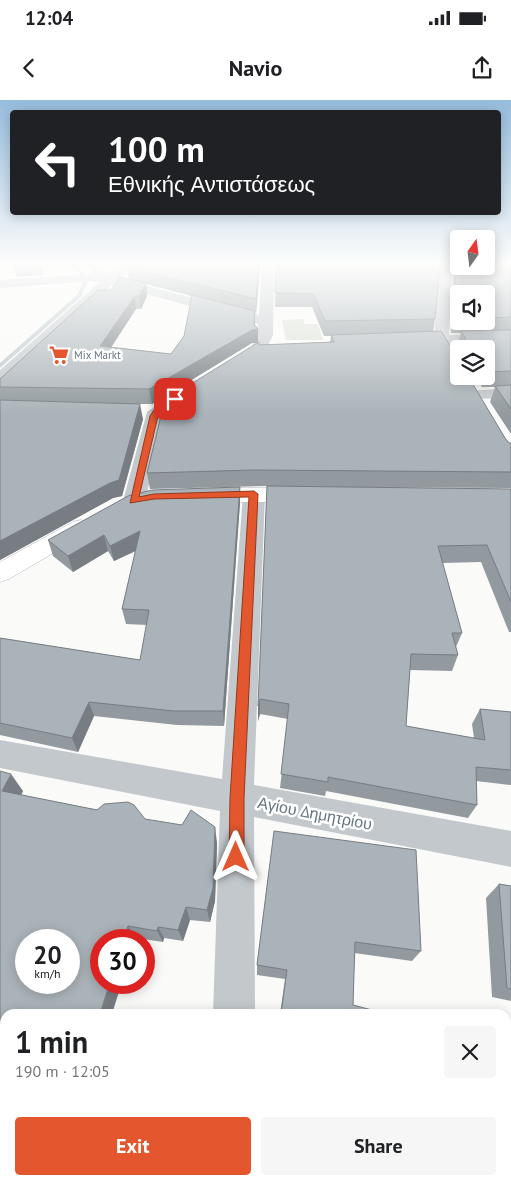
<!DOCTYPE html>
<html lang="en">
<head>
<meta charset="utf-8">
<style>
	body { margin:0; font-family:"PT Sans",sans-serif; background:#f6f6f6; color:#202124; height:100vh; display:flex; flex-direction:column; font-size:19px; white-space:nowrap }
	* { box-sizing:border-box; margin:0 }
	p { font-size:16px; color:#757577 }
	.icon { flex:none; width:28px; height:28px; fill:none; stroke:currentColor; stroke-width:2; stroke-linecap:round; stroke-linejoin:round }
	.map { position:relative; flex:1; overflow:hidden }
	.details { position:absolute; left:0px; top:909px; width:511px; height:176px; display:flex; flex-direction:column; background:#fff; border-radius:15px 15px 0 0; box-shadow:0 2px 12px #0003 }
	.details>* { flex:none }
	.hud { position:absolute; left:10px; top:10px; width:491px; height:105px; border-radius:5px; box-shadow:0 2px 12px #0003; background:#202124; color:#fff; overflow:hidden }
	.needle { width:32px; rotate:14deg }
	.tools { position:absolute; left:450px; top:130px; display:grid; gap:10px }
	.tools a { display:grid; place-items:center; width:45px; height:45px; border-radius:5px; background:#fff; box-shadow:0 2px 12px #0003; font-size:25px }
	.speed { position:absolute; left:15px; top:829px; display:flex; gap:10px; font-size:25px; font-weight:700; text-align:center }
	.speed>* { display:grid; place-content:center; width:65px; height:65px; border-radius:50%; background:#fff; box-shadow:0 2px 12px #0003; line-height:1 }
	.speed small { font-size:12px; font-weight:400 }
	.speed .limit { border:8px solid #d22; background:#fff; color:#111 }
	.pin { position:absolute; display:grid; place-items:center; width:42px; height:42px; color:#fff; margin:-21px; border-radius:10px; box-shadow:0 2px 8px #0006 }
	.me { position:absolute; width:55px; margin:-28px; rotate:0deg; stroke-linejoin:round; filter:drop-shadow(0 0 4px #0008) }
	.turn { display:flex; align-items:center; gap:18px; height:105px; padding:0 15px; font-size:22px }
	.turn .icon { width:65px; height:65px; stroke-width:2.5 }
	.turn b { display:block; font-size:35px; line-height:42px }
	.round { display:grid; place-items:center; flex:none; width:52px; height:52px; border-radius:5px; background:#f6f6f6 }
	.overview { display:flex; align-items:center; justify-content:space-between; height:85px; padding:0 15px }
	h1 { font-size:30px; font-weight:800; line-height:38px }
	.button { display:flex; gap:10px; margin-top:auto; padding:10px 15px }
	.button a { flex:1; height:58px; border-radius:5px; background:#e4572e; color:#fff; font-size:20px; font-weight:800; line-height:58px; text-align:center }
	.button a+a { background:#f6f6f6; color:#202124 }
	.status { display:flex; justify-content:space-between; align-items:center; height:35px; padding:0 25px; background:#fff; direction:ltr }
	.status svg { height:14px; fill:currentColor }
	header { display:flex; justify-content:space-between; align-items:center; height:65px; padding:0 15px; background:#fff; font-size:22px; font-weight:800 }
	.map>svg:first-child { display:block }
</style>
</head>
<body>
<div class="status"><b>12:04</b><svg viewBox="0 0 49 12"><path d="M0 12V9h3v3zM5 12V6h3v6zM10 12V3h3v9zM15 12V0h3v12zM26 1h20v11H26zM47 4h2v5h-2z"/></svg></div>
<header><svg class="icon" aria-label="back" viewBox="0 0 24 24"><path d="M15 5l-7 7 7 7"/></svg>Navio<svg class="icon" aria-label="share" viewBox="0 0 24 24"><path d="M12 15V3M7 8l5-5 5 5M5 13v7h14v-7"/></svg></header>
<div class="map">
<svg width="511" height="1084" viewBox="0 0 511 1084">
	<rect width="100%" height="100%" fill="#fafaf8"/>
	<!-- green -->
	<path fill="#dadfd7" d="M 303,219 L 305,224 L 318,224 L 323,240 L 286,240 L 282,220 Z
		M 62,1080 L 210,1080 L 210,1084 L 58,1084 Z"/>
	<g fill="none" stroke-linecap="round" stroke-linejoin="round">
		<!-- stream -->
		<path fill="#bbc7cb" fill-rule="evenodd" d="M 72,164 L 76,164 L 86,176 L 82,176 Z
			M 84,180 L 88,181 L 81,197 L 0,268 L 0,263 L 77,195 Z"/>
		<defs>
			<path id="secondary" d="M 202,388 L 304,388 L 312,390 L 315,395 L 312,400 L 304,402 L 202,402 L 194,400 L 191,395 L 194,390 Z
				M 81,420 L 89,422 L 92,427 L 89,432 L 9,479 L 0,482 L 0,462 L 73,422 Z"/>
		</defs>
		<!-- secondary casing -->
		<use href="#secondary" stroke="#b3babf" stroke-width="1"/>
		<!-- minor -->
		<path fill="#c3c8cc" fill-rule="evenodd" d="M 86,164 L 99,164 L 109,174 L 121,164 L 134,164 L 119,179 L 259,215 L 262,164 L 274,164 L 273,235 L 265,251 L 253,251 L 251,248 L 257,235 L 258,224 L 112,185 L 6,283 L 0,284 L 0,270 L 100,182 L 92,181 L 0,188 L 0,180 L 94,174 Z
			M 440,164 L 452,164 L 449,235 L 511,233 L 511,243 L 454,244 L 459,252 L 459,272 L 453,271 L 439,245 L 410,246 L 402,241 L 410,236 L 434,236 Z
			M 195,282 L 201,283 L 204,287 L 201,291 L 165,315 L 145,401 L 142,406 L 134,408 L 126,406 L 123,401 L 147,312 L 189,283 Z
			M 511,288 L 511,298 L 469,299 L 466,295 L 469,291 Z
			M 254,388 L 262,389 L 265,394 L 254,685 L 511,731 L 511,767 L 254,717 L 255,914 L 213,914 L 220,711 L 0,668 L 0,640 L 222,679 L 243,394 L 246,389 Z
			M 207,1080 L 255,1080 L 256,1084 L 206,1084 Z
			M 271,1080 L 332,1080 L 334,1084 L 272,1084 Z"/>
		<!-- secondary -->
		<use href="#secondary" fill="#fff" fill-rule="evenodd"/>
	</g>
	<!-- wall -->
	<path fill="#929a9f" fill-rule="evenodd" d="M 42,164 L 43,175 L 17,177 L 14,167 Z
		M 129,164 L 261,164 L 260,164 L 256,213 L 255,212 L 255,225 L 258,229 L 258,243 L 252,243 L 152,304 L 137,304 L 143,319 L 122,396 L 113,398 L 0,460 L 0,279 L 111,190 L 129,179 L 127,167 ZM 146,184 L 192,196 L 184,236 L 171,254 L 111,247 L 136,209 L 141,209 L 147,196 Z
		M 276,164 L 435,219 L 433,232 L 505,338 L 509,343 L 511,343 L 511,388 L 341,387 L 511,389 L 511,532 L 509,532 L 481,462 L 442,463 L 462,533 L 456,547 L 458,555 L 452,571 L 410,570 L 406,626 L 474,638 L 472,624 L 480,609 L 511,612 L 511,685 L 476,681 L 477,705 L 468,718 L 326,691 L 325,696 L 280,688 L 288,619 L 260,614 L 258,621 L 267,386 L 150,389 L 147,373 L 259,245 L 330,242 L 331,236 L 324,236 L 312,207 L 275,207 Z
		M 454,164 L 511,164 L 511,334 L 490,302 L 495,287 L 482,287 L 475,276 L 486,276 L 486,249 L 459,249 L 457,246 L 461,233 L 451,233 ZM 459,194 L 486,194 L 486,221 L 459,221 Z
		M 240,387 L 240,402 L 224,626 L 177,625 L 94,616 L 78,652 L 0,635 L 0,538 L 140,560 L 147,525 L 126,524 L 122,509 L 136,451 L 114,461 L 108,451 L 73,472 L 53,456 L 48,440 Z
		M 0,671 L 23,691 L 21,695 L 145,719 L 217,743 L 215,801 L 210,822 L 190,820 L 183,841 L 164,838 L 163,842 L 136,838 L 135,840 L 101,840 Z
		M 274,731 L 421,851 L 412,861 L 354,853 L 353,905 L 372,914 L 280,914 L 285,879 L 257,875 L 257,865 Z
		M 499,784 L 511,786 L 511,901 L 492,897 L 486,798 Z
		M 389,1080 L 506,1080 L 511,1084 L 389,1084 Z"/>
	<!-- shaded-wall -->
	<path fill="#777d82" d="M 40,164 L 42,164 L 43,175 Z
		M 259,164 L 261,164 L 260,164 L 256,213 L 256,199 Z
		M 146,183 L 147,196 L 141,209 L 139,196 Z
		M 135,196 L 136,209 L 103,260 L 100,246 Z
		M 255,211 L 255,229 L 258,229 L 258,243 L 252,243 L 152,304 L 149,289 Z
		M 140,304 L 143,319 L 122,396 L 113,398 L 0,460 L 0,441 Z
		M 240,387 L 240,402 L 224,626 L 223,611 Z
		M 140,431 L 143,447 L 114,461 L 110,446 Z
		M 104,435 L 108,451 L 73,472 L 68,456 Z
		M 260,599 L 260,614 L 258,621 L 258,606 Z
		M 89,602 L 94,616 L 78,652 L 72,638 Z
		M 11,674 L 23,691 L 15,708 L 2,691 Z
		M 215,727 L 217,743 L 215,801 L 210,822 L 207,810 Z
		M 186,807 L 190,820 L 183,841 L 178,830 Z
		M 128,826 L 136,838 L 135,840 L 124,840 Z
		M 158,827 L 164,838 L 163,842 L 157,831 Z
		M 110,882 L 122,882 L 112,914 L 100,914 Z"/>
	<!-- building -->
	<path fill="#aab3b9" stroke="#777d82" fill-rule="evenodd" d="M 14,164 L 40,164 L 41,165 L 14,167 Z
		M 129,164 L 259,164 L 256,199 L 127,167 Z
		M 276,164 L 440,164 L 435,219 L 325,221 L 313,194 L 275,193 Z
		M 456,164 L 459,164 L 459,166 L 486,166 L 486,164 L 511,164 L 511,217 L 486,218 L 486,194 L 459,194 L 459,219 L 454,219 Z
		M 120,177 L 146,183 L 139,196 L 135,196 L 100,246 L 171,254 L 184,236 L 192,195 L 255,211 L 254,224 L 258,229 L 252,230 L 149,289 L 0,287 L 0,279 L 98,190 L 111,190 Z
		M 511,230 L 511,271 L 487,272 L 486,249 L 465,249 L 465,237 L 461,231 Z
		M 441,231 L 459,260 L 459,276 L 468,276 L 505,338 L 509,343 L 511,343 L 511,372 L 254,370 L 147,373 L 165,300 L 259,242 L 259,245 L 334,242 L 331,235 Z
		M 511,285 L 511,309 L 495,286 Z
		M 0,300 L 140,304 L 119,380 L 110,383 L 0,441 Z
		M 267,386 L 511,389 L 511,502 L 487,445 L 438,446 L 462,533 L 452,533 L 458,555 L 411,554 L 406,626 L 485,640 L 480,609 L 511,612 L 511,670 L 476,667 L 477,705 L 328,677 L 328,682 L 281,674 L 289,604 L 260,599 L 258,606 Z
		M 240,387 L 223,611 L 174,611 L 89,602 L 72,638 L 0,623 L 0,538 L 140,560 L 149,510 L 122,509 L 140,431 L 110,446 L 104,435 L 68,456 L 48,440 L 128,396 L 152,390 Z
		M 0,671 L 11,674 L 2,691 L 97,710 L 104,704 L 128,702 L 134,705 L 145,719 L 182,725 L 191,710 L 215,727 L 213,788 L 207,810 L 186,807 L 178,830 L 158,827 L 157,831 L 128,826 L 124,840 L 101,840 L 101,882 L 110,882 L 100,914 L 5,914 L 5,1065 L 0,1064 ZM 26,840 L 69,840 L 69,882 L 26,882 Z
		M 274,731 L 416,750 L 421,851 L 355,842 L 353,905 L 372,910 L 372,914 L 281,914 L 287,870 L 257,865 Z
		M 499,784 L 511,786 L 511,889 L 507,888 Z
		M 506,944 L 511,945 L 511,1084 L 399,1084 L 399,1080 L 398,1080 L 506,1080 Z"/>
	<!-- sky -->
	<linearGradient id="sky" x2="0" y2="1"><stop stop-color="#96bcdc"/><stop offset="0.52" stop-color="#fdfdfc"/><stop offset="1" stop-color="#fdfdfc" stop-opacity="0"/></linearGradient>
	<rect width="511" height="315" fill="url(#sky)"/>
	<!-- route -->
	<path fill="#e4572e" stroke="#94391e" d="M 172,298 L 178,299 L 162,310 L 158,316 L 139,397 L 154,394 L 254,391 L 258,394 L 244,698 L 244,757 L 242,762 L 236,764 L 231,762 L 229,757 L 230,698 L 249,397 L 154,399 L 130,403 L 150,316 L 156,307 Z"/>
	<!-- icons -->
	<defs>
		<symbol id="supermarket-bare" viewBox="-9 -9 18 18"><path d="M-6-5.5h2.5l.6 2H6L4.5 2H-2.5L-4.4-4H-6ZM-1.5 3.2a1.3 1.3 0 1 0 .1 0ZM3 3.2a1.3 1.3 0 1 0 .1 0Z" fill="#e4572e" stroke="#fff" stroke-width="2.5" paint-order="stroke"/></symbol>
	</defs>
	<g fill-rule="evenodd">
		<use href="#supermarket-bare" x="45" y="241" width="28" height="28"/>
	</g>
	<g text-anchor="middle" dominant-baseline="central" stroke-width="5" stroke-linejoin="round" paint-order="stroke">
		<!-- far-poi labels -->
		<g font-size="11" fill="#657683" stroke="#fff" text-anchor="start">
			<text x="74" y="255">Mix Markt</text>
		</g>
		<!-- near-street labels -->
		<g font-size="16" fill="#657683" stroke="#fff">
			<text transform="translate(315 713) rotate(11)">Αγίου Δημητρίου</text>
		</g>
	</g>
</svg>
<div class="tools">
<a><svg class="needle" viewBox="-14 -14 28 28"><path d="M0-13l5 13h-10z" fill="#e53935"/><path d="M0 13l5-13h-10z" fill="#757577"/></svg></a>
<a><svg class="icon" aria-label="sound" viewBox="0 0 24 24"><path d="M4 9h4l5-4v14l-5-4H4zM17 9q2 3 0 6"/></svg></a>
<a><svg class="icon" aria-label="layers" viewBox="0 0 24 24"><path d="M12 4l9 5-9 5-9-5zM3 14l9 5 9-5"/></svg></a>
</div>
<div class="speed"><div>20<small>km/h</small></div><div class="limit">30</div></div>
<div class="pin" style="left:175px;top:299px;background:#d93025"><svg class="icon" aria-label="arrive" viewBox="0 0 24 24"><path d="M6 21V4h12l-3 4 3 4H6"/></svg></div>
<svg class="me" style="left:236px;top:757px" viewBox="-20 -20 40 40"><path d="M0-17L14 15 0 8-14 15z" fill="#e4572e" stroke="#fff" stroke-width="4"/></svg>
<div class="hud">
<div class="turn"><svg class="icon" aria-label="left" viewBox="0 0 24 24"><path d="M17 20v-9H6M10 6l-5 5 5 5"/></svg><div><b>100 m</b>Εθνικής Αντιστάσεως</div></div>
</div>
<section class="details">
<div class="overview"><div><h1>1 min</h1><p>190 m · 12:05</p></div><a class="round"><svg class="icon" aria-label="close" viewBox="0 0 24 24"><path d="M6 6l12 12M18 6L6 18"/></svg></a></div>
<div class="button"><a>Exit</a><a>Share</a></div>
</section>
</div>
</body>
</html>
